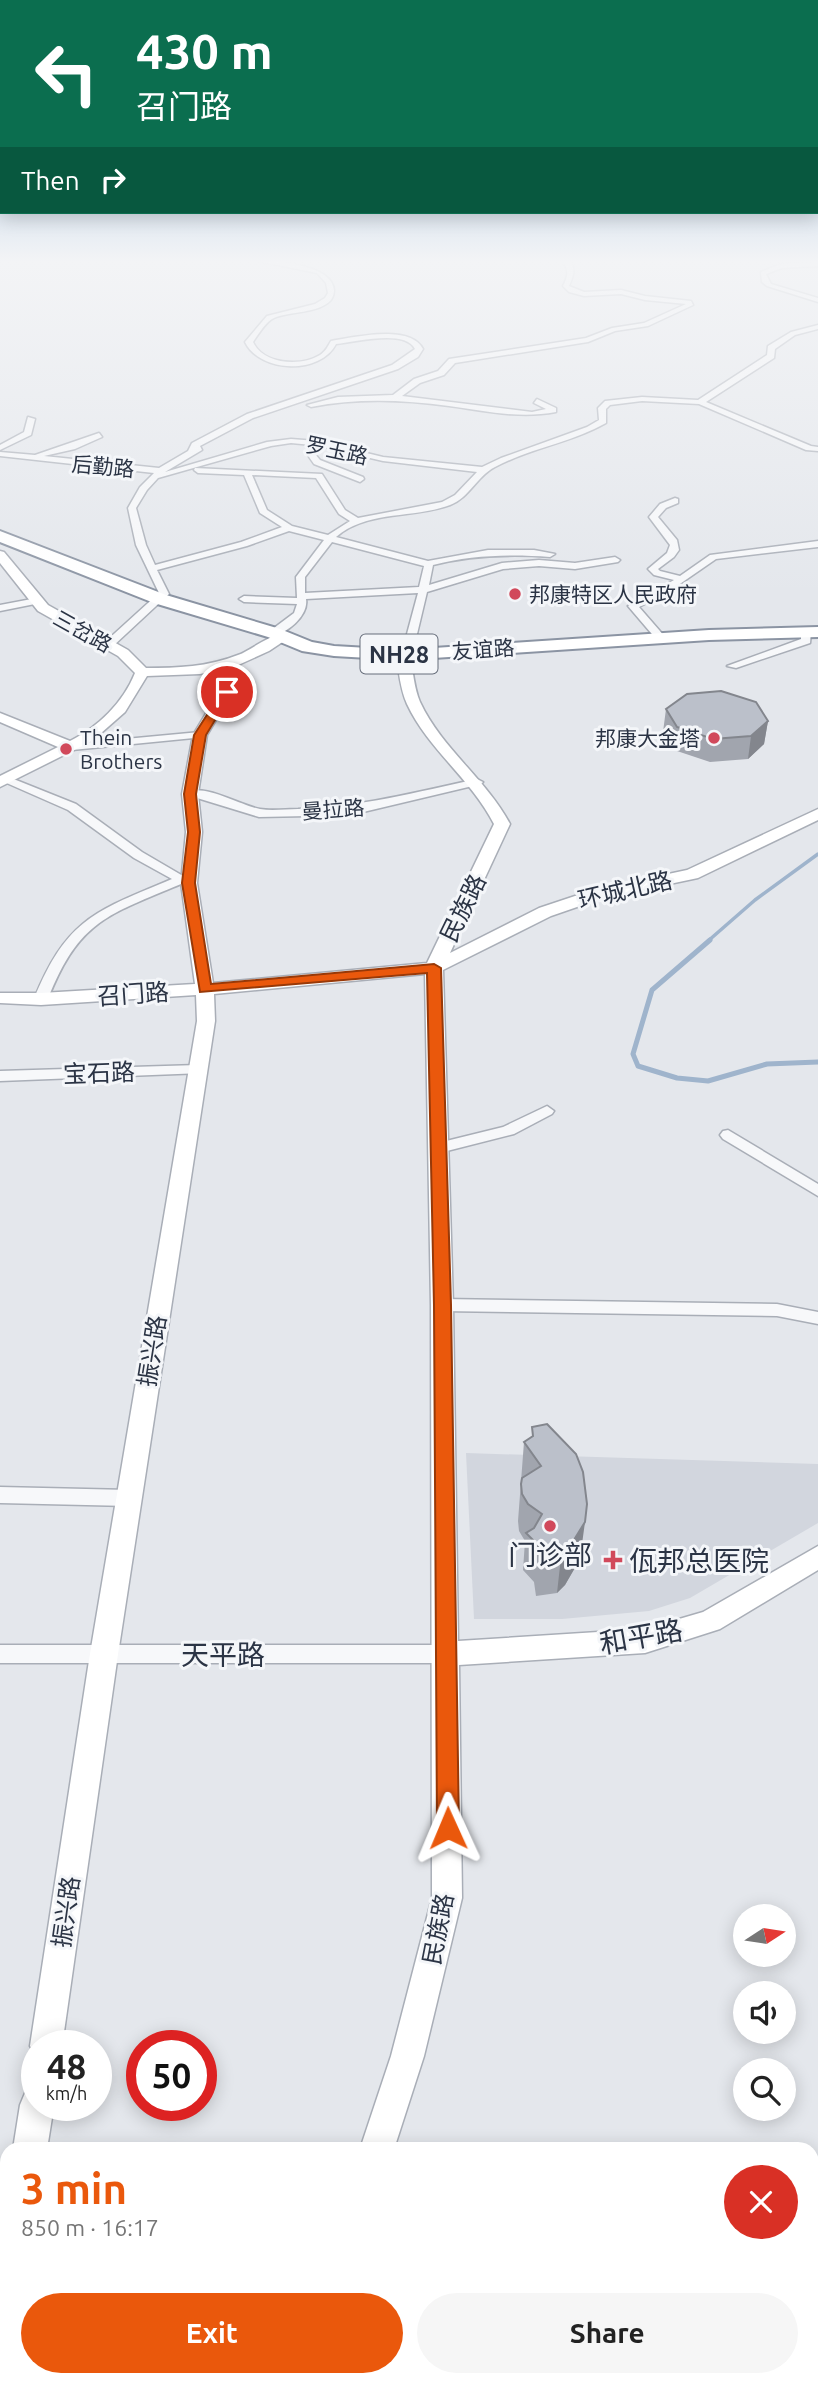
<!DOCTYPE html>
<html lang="en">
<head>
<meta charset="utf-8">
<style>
	body { margin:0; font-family:Ubuntu,"Noto Sans SC",sans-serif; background:#f6f6f6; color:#222; height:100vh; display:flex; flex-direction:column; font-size:26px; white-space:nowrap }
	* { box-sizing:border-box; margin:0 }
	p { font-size:23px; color:#767676 }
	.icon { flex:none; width:38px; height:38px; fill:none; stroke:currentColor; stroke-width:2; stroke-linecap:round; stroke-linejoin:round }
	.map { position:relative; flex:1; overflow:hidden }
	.side { position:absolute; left:0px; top:2142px; width:819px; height:245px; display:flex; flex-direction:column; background:#fff; border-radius:21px 21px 0 0; box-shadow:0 4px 18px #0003 }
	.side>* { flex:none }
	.top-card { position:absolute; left:0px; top:0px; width:819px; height:214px; box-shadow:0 4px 18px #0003; background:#0b6e4f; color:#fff; overflow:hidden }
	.needle { width:46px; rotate:78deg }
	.fabs { position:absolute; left:733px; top:1904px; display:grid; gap:14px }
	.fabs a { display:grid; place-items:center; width:63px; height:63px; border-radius:50%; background:#fff; box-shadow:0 4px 18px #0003; font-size:35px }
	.speed { position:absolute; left:21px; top:2030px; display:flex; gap:14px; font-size:35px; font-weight:700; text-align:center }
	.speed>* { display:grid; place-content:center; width:91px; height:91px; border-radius:50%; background:#fff; box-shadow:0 4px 18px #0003; line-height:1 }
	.speed small { font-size:18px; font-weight:400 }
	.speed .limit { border:10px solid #d22; background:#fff; color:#111 }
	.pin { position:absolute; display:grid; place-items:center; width:60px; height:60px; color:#fff; margin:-30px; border:4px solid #fff; border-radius:50%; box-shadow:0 2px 7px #0007 }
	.me { position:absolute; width:77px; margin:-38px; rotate:359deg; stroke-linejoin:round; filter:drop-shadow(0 0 5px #0008) }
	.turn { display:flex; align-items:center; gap:24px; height:147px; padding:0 21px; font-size:32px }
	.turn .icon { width:91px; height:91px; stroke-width:2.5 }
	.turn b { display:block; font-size:49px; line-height:60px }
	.then { display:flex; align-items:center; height:66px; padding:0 21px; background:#0003; gap:14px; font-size:26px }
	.round { display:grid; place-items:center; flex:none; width:74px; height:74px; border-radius:37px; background:#f6f6f6 }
	.headline { display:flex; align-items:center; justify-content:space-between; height:119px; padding:0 21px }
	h1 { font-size:42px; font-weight:600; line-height:52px; color:#ea580c }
	.button { display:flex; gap:14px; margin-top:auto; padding:14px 21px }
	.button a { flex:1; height:80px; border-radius:42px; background:#ea580c; color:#fff; font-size:28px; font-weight:600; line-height:80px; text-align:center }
	.button a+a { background:#f6f6f6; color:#222 }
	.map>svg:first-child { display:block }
</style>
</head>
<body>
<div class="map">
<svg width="818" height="2387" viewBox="0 0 818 2387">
	<rect width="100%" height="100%" fill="#e4e7ec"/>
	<!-- built -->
	<path fill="#d2d6de" d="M 466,1453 L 818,1464 L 818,1523 L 690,1598 L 649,1611 L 562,1619 L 474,1619 Z"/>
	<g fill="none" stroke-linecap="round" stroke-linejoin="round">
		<!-- stream-far1 -->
		<path stroke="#9fb4cc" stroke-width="3.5" d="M 708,941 L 755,900 L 818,854"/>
		<!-- stream -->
		<path stroke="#9fb4cc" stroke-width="5" d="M 710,940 L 652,990 L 633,1054 L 638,1066 L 677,1078 L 708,1081 L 767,1064 L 818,1062"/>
		<defs>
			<path id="street" d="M 253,260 C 273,260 332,264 334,290 C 334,293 333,297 331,300 C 318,314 290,311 274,318 C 266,321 258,335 253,342 C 263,364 300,367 320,355 C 326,351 328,346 331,341 C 355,337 410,324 423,349 L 418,357 L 398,369 L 253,418 L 200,446 L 202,450 L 165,472 L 267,442 L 291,439 L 317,441 L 383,457 L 482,467 L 501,458 L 587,427 L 599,420 L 598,408 L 605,401 L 642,397 L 698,400 L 767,355 L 768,346 L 791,332 L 818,325 L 818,329 L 795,335 L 775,349 L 774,358 L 706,402 L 811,446 L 818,447 L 818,451 L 806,450 L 699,404 L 642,401 L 610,405 L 606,409 L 606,423 C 571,443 530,448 495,467 C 477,476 469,498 450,505 C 413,519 367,510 336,537 L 428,561 L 488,550 L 534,550 L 555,554 L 550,557 C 510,554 472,555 433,565 L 429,585 L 502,563 L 539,560 L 575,563 L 615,557 L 620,560 L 618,562 L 575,569 L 539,566 L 503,569 L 427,592 L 417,634 L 420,654 L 415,657 L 410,654 L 407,634 L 418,593 L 306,599 C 309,615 286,636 270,635 L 270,631 L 294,613 L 297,604 L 244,602 L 239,599 L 244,596 L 297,598 L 296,577 L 324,540 L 289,531 L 247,546 L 157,570 L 169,594 L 112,647 L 104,647 L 104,643 L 159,593 L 136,545 L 128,508 L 140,487 L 154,473 L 0,456 L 0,452 L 35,455 L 99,433 L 102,437 L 75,449 L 44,456 L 159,468 L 188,451 L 192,443 L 247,414 L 392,365 L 415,349 C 405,329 356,342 336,344 C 320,375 260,373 245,342 L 267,316 L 315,304 L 325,298 L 328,293 L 326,283 L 317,273 ZM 291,443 L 312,445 L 307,454 L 314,464 L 360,482 L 364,479 L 363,477 L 320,460 L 315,454 L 319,446 L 383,461 L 477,472 L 455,495 L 442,502 L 358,518 L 345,510 L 322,474 L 195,468 L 194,470 L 198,473 L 244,475 L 260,513 L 282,527 L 241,542 L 155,565 L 146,545 L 136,508 L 147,490 L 158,478 L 271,446 ZM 252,475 L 316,478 L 339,514 L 350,521 L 328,535 L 292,526 L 267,510 ZM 332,542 L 424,566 L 419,587 L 305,593 L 305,577 Z
				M 561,260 L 568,260 C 577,267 573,277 569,286 L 584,292 L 621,290 L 645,296 L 691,301 L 693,305 L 648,326 L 615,331 L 588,342 L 455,363 L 444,375 L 420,383 L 402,396 L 532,412 L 546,409 L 534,403 L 537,399 L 556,408 L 556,412 C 520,419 485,411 449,406 C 402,400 358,398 311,407 L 307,405 L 338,397 L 393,395 L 414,379 L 438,371 L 449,359 L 586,338 L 612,328 L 644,323 L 686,304 L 645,300 L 621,294 L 584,296 L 569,292 L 563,286 C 568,276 570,269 561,260 Z
				M 818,262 L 818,266 L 782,268 L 766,274 L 771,284 L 818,298 L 818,302 L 767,286 L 762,282 L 761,272 L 781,264 Z
				M 28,417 L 35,419 L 31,435 L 0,450 L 0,445 L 24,432 Z
				M 675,498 L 678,499 L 678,503 L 666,508 L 658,517 L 677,540 L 679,550 L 674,557 L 658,569 L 660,571 L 680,576 L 710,555 L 818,541 L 818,547 L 716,559 L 674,588 L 639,607 L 666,638 L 657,640 L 628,606 L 674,580 L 654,575 L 648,569 L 667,553 L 670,545 L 649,517 L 660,504 Z
				M 37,598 L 42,601 L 40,603 L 0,611 L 0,605 Z
				M 806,629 L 811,632 L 810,643 L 736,668 L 727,666 L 801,639 L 801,632 Z
				M 200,732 L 204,733 L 204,737 L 72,750 L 66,747 L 72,744 Z
				M 6,776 L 76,804 L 142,852 L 195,883 L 189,887 L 181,884 C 108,915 79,920 48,999 L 41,1003 L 34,999 C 67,918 96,911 172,879 L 134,858 L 68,810 L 2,781 L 0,779 Z
				M 477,779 L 483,782 L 481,784 L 359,813 L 308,816 L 259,817 L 184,794 C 201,781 241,806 260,809 C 272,811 286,809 298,809 C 360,807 417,792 477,779 Z
				M 198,1065 L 203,1067 L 205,1070 L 203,1073 L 0,1081 L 0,1071 Z
				M 547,1106 L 554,1111 L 552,1114 L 514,1134 L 439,1153 L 431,1148 L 434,1144 L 503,1127 Z
				M 728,1130 L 818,1184 L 818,1196 L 723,1139 L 720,1135 L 723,1131 Z
				M 442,1299 L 777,1304 L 818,1312 L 818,1324 L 777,1316 L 442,1311 L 436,1309 L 434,1305 L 436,1301 Z
				M 0,1487 L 129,1490 L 136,1493 L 138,1498 L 136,1503 L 129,1506 L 0,1503 Z
				M 0,1645 L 445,1645 L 452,1648 L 455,1654 L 452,1660 L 445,1663 L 0,1663 Z"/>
			<path id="secondary" d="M 0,551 L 4,552 L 48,605 L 128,650 L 146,668 C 177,668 208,667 238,655 C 252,650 273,631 288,634 L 290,637 L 269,651 L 236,666 L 240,680 L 207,735 L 198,794 L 202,832 L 197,883 L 213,983 L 427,963 L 494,824 C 471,779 428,749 407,704 C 400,689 399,671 396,655 L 398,652 L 403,651 L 410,655 C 413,671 414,688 420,702 C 442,749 486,779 510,824 L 450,953 L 539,908 L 593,890 L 687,870 L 818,809 L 818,820 L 698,878 L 603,898 L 551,916 L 443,970 L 453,1305 L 458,1641 L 645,1629 L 703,1612 L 818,1546 L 818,1570 L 720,1629 L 645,1653 L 459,1665 L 462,1898 L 424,2056 L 394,2149 L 360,2149 L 391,2056 L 432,1898 L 431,1305 L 425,974 L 214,994 L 215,1021 L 118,1654 L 62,2046 L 37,2046 L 37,2058 L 30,2046 L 90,1654 L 197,1021 L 196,995 L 41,1005 L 0,1003 L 0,993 L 41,993 L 195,984 L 181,883 L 186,832 L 182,794 L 193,735 L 226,680 L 223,669 L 200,674 L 147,676 L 125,712 L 92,741 L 0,787 L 0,776 L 58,747 L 0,722 L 0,713 L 70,741 C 98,727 123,703 135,673 L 118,656 L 38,611 L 0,563 Z
				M 37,2088 L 37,2105 L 54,2105 L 47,2149 L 13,2149 L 20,2105 L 25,2093 Z
				M 7,2289 L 7,2370 L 0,2372 L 0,2292 Z
				M 269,2380 L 307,2380 L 305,2387 L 267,2387 Z"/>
			<path id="highway" d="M 0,531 L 166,595 L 280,629 L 312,642 L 334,646 L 403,650 L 709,630 L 818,627 L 818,637 L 709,640 L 403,660 L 334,656 L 302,651 L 268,637 L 154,603 L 0,542 Z"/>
		</defs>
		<!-- street casing -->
		<use href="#street" stroke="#a9aeb7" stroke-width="3"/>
		<!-- secondary casing -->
		<use href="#secondary" stroke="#a9aeb7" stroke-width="3"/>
		<!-- highway casing -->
		<use href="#highway" stroke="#8b94a3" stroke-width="4"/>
		<!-- street -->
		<use href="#street" fill="#f7f8fa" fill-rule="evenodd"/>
		<!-- secondary -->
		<use href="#secondary" fill="#fff" fill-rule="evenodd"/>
		<!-- highway -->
		<use href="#highway" fill="#fff" fill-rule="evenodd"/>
	</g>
	<!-- wall -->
	<path fill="#a1a5ae" d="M 666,709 L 768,721 L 764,744 L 748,759 L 710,762 L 674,750 L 663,732 Z
		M 532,1427 L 580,1559 L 565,1585 L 557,1593 L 536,1596 L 534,1582 L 523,1570 L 525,1541 L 519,1531 L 518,1521 L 524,1442 L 532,1437 Z"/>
	<!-- shaded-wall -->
	<path fill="#83868d" d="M 768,721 L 764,744 L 748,759 L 751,736 Z
		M 585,1522 L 580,1559 L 565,1585 L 557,1593 L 561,1557 Z"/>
	<!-- building -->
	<path fill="#bbc0ca" stroke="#83868d" stroke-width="2" d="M 721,691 L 756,702 L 768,721 L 751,736 L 713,739 L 677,727 L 666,709 L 687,694 Z
		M 547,1424 L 576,1454 L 583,1472 L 587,1504 L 585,1522 L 569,1548 L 561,1557 L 540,1559 L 538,1545 L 526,1533 L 534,1528 L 542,1514 L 528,1504 L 522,1494 L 521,1484 L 522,1478 L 541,1466 L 524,1442 L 533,1436 L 532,1427 Z"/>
	<!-- sky -->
	<linearGradient id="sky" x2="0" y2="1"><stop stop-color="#8bb4dd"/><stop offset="0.44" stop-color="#f3f4f6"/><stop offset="1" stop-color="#f3f4f6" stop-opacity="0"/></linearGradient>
	<rect width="818" height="594" fill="url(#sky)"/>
	<!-- route -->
	<path fill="#ea580c" stroke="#983908" stroke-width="2" d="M 223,690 L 232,692 L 206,735 L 196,794 L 200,832 L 195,883 L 211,984 L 434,964 L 441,968 L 451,1305 L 459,1828 L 456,1835 L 448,1838 L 440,1835 L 437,1828 L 434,1305 L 427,973 L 200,992 L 182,883 L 188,832 L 184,794 L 194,735 Z"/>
	<!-- markers -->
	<g fill="#d1495b" stroke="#f4f6f9" stroke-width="2.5">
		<circle cx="515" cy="594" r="7"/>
		<circle cx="714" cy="738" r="7"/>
		<circle cx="66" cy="749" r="7"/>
		<circle cx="550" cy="1526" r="7"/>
		<path d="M609.5 1549.5h7v7h7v7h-7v7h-7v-7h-7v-7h7z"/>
	</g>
	<g text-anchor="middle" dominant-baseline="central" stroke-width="6" stroke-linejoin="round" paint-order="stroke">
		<!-- far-street labels -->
		<g font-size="21" fill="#2b3445" stroke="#f4f6f9">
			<text transform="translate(337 450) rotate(12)">罗玉路</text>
			<text transform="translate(103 466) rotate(5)">后勤路</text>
			<text transform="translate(83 631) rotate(29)">三岔路</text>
			<text transform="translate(483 649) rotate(-4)">友谊路</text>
			<text transform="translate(333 809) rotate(-4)">曼拉路</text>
		</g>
		<!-- far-poi labels -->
		<g font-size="21" fill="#2b3445" stroke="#f4f6f9" text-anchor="start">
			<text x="529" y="594">邦康特区人民政府</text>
			<text x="80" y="737">Thein<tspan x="80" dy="24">Brothers</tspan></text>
			<text x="700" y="738" text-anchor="end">邦康大金塔</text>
		</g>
		<!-- shield labels -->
		<rect fill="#f4f6f9" stroke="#676e7b" stroke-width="2" x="360.5" y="634.5" width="77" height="39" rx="5"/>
		<g font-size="23" font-weight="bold" fill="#2b3445">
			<text x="399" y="654">NH28</text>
		</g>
		<!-- street labels -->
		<g font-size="24" fill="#2b3445" stroke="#f4f6f9">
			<text transform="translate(625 890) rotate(-13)">环城北路</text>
			<text transform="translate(463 908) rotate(-64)">民族路</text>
			<text transform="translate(133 994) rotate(-4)">召门路</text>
			<text transform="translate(99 1073) rotate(-2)">宝石路</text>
			<text transform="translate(152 1351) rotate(-81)">振兴路</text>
			<text transform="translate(66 1912) rotate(-82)">振兴路</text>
			<text transform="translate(438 1929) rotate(-79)">民族路</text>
		</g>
		<!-- near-poi labels -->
		<g font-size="28" fill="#2b3445" stroke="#f4f6f9">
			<text x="550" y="1554">门诊部</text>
			<text x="629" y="1560" text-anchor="start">佤邦总医院</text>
		</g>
		<!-- near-street labels -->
		<g font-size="28" fill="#2b3445" stroke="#f4f6f9">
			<text transform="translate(641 1636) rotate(-10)">和平路</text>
			<text x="223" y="1654">天平路</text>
		</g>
	</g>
</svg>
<div class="fabs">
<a><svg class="needle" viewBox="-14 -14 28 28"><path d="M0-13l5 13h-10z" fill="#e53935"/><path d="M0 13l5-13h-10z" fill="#767676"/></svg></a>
<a><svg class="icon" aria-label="sound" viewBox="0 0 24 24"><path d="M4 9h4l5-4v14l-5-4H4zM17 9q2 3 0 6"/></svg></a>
<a><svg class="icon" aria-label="search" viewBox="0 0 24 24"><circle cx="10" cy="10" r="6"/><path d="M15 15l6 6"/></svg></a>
</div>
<div class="speed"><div>48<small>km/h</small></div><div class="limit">50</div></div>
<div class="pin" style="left:227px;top:692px;background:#d93025"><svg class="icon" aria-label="arrive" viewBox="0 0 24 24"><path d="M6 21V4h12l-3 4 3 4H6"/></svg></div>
<svg class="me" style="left:448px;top:1828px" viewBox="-20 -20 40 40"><path d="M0-17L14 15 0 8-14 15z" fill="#ea580c" stroke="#fff" stroke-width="4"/></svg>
<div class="top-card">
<div class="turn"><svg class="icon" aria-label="left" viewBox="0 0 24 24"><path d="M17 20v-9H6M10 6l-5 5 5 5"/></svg><div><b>430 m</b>召门路</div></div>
<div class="then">Then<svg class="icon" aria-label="right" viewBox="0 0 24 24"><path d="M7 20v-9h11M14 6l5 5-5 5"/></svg></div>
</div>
<section class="side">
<div class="headline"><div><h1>3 min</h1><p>850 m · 16:17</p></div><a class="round" style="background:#d93025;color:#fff"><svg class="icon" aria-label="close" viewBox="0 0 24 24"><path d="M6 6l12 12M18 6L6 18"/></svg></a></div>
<div class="button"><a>Exit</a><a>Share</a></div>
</section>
</div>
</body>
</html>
